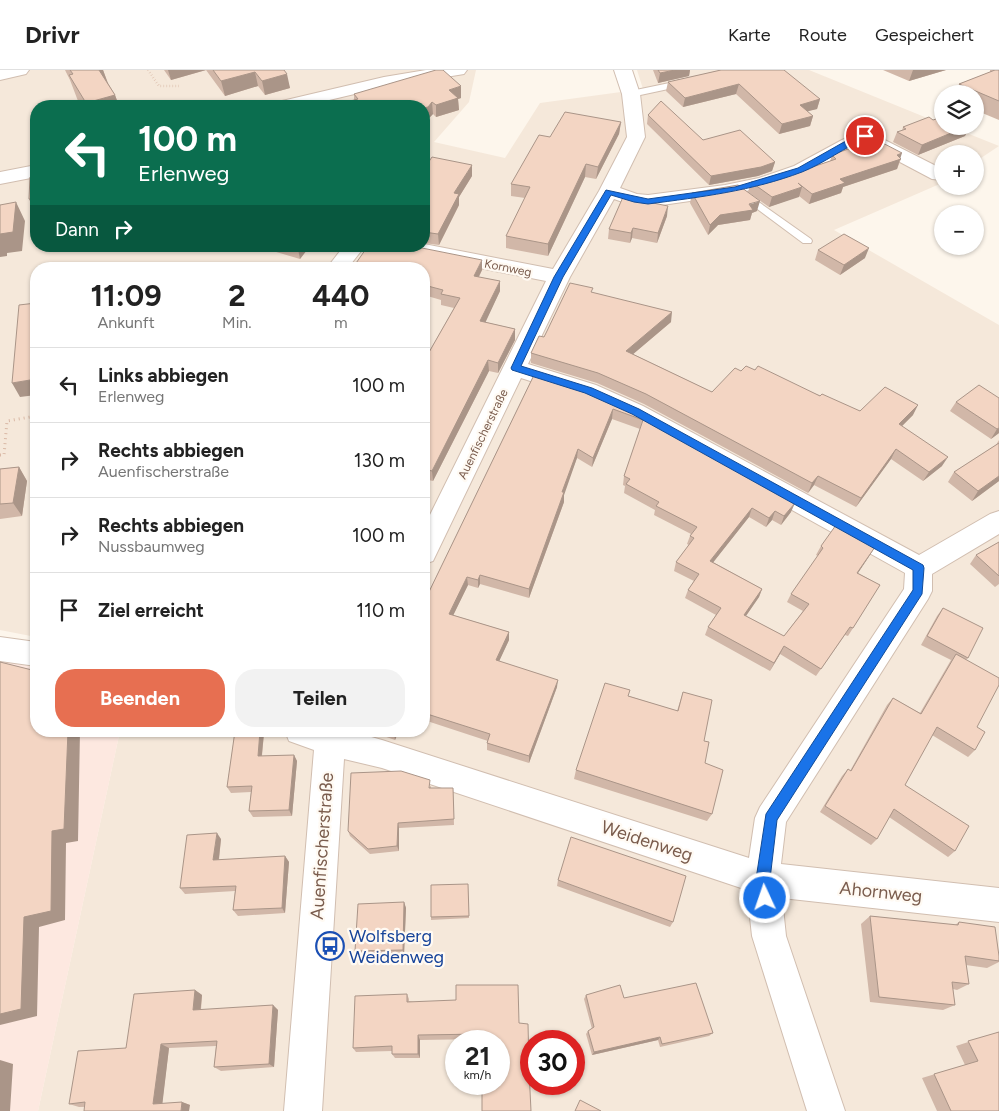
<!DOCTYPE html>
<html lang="de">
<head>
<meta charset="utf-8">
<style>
	body { margin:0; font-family:Figtree,sans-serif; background:#f2f2f2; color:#222; height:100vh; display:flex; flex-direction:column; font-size:19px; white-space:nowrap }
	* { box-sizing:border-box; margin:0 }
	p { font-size:16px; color:#767676 }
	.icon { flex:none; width:28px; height:28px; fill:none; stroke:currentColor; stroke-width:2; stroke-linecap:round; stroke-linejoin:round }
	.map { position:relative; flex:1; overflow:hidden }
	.sheet { position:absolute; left:30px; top:192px; width:400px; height:475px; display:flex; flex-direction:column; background:#fff; border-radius:20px; box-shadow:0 1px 4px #0004 }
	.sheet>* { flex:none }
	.hud { position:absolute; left:30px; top:30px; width:400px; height:152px; border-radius:20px; box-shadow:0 1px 4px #0004; background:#0b6e4f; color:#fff; overflow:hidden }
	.buttons { position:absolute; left:934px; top:15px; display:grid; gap:10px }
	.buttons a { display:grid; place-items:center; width:50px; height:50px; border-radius:50%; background:#fff; box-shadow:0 1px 4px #0004; font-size:25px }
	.speed { position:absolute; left:445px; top:960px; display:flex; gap:10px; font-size:25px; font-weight:700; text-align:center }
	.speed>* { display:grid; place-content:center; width:65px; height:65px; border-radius:50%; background:#fff; box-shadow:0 1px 4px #0004; line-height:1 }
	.speed small { font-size:12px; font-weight:400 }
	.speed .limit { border:8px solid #d22; background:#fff; color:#111 }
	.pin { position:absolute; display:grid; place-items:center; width:42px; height:42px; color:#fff; margin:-21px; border:2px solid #fff; border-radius:50%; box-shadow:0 1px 5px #0007 }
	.me { position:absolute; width:55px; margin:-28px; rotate:357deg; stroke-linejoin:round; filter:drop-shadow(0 0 4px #0008) }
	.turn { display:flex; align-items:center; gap:18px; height:105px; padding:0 25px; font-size:22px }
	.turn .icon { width:65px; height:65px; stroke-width:2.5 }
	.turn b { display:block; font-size:35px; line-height:42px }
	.then { display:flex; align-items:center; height:48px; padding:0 25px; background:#0003; gap:10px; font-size:19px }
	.eta { display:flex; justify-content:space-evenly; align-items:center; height:85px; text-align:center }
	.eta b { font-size:30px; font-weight:700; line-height:35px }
	.button { display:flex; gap:10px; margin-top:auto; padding:10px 25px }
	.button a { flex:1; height:58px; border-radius:20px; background:#e76f51; color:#fff; font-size:20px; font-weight:700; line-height:58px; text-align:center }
	.button a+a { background:#f2f2f2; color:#222 }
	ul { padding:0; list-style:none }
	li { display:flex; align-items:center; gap:15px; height:75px; padding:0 25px; border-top:1px solid #e0e0e0 }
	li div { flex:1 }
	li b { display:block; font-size:19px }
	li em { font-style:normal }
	header { display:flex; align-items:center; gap:30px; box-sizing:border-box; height:70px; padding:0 25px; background:#fff; border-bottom:1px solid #e0e0e0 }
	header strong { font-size:24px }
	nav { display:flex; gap:28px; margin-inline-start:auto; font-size:18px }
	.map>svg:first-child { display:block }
</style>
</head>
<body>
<header>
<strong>Drivr</strong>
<nav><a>Karte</a><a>Route</a><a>Gespeichert</a></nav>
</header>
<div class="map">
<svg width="999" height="1041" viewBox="0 0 999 1041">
	<rect width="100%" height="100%" fill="#fdf6ec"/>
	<!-- residential -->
	<path fill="#f5e8da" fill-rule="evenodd" d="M 0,0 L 476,0 L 469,32 L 434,72 L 505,88 L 540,33 L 643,19 L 637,0 L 809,0 L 942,54 L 942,56 L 949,56 L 999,76 L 975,92 L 975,84 L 942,84 L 942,113 L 834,160 L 999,255 L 999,1041 L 38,1041 L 120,661 L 424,661 L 424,199 L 36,199 L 36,567 L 0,560 ZM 36,36 L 424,36 L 424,176 L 36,176 ZM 456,971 L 499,971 L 499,1014 L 456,1014 ZM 531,971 L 574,971 L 574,1014 L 531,1014 Z"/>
	<!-- commercial -->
	<path fill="#fde8e0" d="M 0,589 L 36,598 L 36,661 L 120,661 L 38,1041 L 0,1041 Z"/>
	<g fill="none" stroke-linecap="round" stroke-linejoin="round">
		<defs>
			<path id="service" d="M 684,10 L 687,11 L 687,15 L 631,27 L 627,24 L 631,21 Z
				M 743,121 L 811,169 L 812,171 L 811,173 L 803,173 L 740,126 L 740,122 Z"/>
			<path id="minor" d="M 0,0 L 29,0 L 26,4 L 0,10 Z
				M 426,0 L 467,0 L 464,4 L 458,5 L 384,17 L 304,36 L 273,36 L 276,32 L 282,31 L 384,7 Z
				M 614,0 L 632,0 L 640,24 L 645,67 L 620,118 L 637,124 L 648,125 L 725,115 L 759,108 L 794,96 L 842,70 L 865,60 L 942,99 L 942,110 L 932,109 L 864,73 L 816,100 L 789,111 L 725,126 L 648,137 L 634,136 L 614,129 L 570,207 L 528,294 L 596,315 L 643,336 L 919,485 L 990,444 L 999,441 L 999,464 L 932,504 L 932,521 L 928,529 L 786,752 L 781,794 L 999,818 L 999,852 L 782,828 L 786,866 L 845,1041 L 807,1041 L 752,866 L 747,820 L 382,698 L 344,689 L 322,1041 L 284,1041 L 314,680 L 289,671 L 285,661 L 350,661 L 382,670 L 749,788 L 755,748 L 760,737 L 904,519 L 905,503 L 627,348 L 580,327 L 521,308 L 433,491 L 424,494 L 424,457 L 546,211 L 399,182 L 392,181 L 389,176 L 424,176 L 424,174 L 553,199 L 599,121 L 627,67 L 622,24 Z
				M 36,95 L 36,107 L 0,114 L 0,102 Z
				M 344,176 L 365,176 L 347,199 L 326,199 Z
				M 0,567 L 36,572 L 36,596 L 0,591 Z"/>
		</defs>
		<!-- service casing -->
		<use href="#service" stroke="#d1beb0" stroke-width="2"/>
		<!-- minor casing -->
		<use href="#minor" stroke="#d1beb0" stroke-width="2"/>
		<!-- path-far1 -->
		<path stroke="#d9b8a5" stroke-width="2.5" stroke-dasharray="0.5 2.5" stroke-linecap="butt" d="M 148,0 L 159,16 L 179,16"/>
		<!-- path -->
		<path stroke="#d9b8a5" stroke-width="3" stroke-dasharray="1 4" stroke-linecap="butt" d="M 0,385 L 4,385 L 7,351 L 36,346"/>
		<!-- service -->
		<use href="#service" fill="#fff" fill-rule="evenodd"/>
		<!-- minor -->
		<use href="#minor" fill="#fff" fill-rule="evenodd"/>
	</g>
	<!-- wall -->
	<path fill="#d1b7a8" d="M 65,0 L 103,0 L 108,13 L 115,25 L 119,36 L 82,36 L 78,31 L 70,10 Z
		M 164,0 L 284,0 L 290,18 L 265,25 L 258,16 L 225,26 L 206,0 L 171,10 Z
		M 653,0 L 690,0 L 689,6 L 658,13 Z
		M 721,0 L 820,29 L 817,39 L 807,41 L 813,46 L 810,56 L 779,64 L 736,24 L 683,37 L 666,21 L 668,12 Z
		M 883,0 L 946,0 L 909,11 Z
		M 990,0 L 999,0 L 999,50 L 975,40 L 975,24 L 956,24 L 959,14 L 990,2 Z
		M 354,24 L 461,28 L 458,29 L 459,40 L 436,47 L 433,44 L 428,49 L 424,51 L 424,36 L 354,30 Z
		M 648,45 L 703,70 L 775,92 L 772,101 L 758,106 L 709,115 L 647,54 Z
		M 621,52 L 619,64 L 596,109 L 585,107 L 548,186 L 506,178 L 506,166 L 525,128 L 511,126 L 511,114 L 550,67 Z
		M 942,56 L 969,56 L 965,66 L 918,85 L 893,72 L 897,62 L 902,61 L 903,57 Z
		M 832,85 L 901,89 L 897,99 L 843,117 L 841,123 L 809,134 L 799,126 L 769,137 L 748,122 L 751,112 L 789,105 L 830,91 Z
		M 424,99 L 472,106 L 459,127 L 459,135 L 439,175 L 424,173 Z
		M 692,123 L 757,141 L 752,143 L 750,150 L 718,155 L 708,165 L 690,133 Z
		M 667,146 L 657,173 L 632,168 L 630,173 L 608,169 L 609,159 Z
		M 265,176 L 310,176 L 300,189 L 266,179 Z
		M 818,180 L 865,188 L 840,205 L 815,190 Z
		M 354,196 L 482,200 L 479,207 L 500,221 L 485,252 L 515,259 L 515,270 L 498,303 L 489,301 L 433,411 L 424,409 L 424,291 L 454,238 L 441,235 L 441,230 L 424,225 L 424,199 L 354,199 Z
		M 593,223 L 671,252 L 633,284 L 712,322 L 741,301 L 755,300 L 860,341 L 913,345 L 902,356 L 942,396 L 923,411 L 891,389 L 856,437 L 814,415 L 808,423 L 644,334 L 597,313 L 531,293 L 531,283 L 544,267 Z
		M 534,305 L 628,340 L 791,442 L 781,455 L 772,450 L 766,457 L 749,447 L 713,492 L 762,519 L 759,527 L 746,546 L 784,566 L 803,541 L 787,532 L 791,524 L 818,486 L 816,485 L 821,476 L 875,477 L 858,503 L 880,515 L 848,566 L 845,565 L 816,606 L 780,584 L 770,601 L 705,565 L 708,557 L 716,545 L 685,528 L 688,520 L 694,511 L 674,501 L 676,492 L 689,475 L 687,474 L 690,466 L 691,464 L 654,445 L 655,440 L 624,423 L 625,416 L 623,415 L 624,406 L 640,359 L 612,349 L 592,397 L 577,388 L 564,422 L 564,432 L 529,528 L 480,514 L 478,518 L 468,515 L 453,545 L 509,562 L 509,570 L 499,591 L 557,617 L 529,693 L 487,680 L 487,673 L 488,671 L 424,650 L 424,528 L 426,528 Z
		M 999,328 L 999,363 L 991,369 L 950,341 L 956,332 Z
		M 999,370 L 999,411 L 972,431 L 948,412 L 954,402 L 996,375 Z
		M 19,397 L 27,411 L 22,446 L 0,449 L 0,399 Z
		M 999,472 L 999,514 L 995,517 L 970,494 L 976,485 Z
		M 943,538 L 968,588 L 966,590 L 977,657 L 975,680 L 968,687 L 932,665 L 905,715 L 955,781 L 948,787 L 889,747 L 877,769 L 871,775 L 820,742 L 842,706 L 848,699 L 850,701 L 887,635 L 893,628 L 920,643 L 951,590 L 921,575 L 937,546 Z
		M 683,622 L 704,671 L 705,693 L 712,744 L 707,751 L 574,709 L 576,700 L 629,626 L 677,641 Z
		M 235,661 L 263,661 L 264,663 L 262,686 L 294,685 L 297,691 L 292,746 L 253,747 L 249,741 L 251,722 L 231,723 L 227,717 Z
		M 369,661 L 399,661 L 395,670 Z
		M 431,716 L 431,718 L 453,718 L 454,755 L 399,758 L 399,781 L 370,784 L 350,766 L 348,761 Z
		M 221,769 L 219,790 L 285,786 L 289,792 L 285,843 L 238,846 L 233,840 L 235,821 L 185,824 L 180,818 Z
		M 558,810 L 673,852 L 670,857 L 557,816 Z
		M 468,814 L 469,848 L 431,850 L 431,847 Z
		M 404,832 L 406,838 L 404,885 L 357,886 L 355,881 Z
		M 870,846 L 955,855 L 959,852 L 999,886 L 999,892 L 987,898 L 966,895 L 969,914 L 957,920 L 953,919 L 955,935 L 943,940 L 870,932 L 861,854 Z
		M 195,920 L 202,925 L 201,940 L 273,935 L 278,940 L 274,997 L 221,1001 L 214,997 L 216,976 L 169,978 L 162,1034 L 182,1032 L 190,1035 L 79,1037 L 69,1034 L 126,978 Z
		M 407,924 L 409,929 L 409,931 L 519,953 L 529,996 L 529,999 L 482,969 L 420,970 L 420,988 L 395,988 L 392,984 L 392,981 L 356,982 L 353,978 Z
		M 586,925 L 624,928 L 713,963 L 709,966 L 660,977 L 658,970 L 592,985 L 586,964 L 588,961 L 592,959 L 584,929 Z
		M 999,962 L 999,1041 L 937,1041 L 922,1008 L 965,995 L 956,976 Z"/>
	<!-- shaded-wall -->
	<path fill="#aa9588" d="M 98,0 L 103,0 L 111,22 Z
		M 168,0 L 206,0 L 171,10 Z
		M 675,0 L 690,0 L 689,6 L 658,13 L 660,3 Z
		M 913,0 L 946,0 L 909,11 Z
		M 255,2 L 258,16 L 225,26 L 221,11 Z
		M 287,4 L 290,18 L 265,25 L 262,11 Z
		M 739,14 L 736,24 L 683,37 L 685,28 Z
		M 461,16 L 461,28 L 458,29 L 459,40 L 436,47 L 436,35 L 449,20 Z
		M 115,25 L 119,36 L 87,36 L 86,33 Z
		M 820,29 L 817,39 L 797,44 L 800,35 Z
		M 432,32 L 433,44 L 428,49 L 424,51 L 424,38 Z
		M 813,46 L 810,56 L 779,64 L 782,54 Z
		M 621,52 L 619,64 L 596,109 L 598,97 Z
		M 968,56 L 969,56 L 965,66 L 918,85 L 922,75 Z
		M 902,83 L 897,99 L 843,117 L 841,123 L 809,134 L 812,124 L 840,109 Z
		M 775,92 L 772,101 L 758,106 L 709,115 L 711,106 Z
		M 586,94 L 585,107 L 548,186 L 548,174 Z
		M 472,95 L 472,106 L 459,127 L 459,135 L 439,175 L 438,164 L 454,123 Z
		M 802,117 L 799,127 L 769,137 L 772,127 Z
		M 36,128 L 36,143 L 29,129 Z
		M 760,131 L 757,141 L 752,143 L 750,150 L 718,155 L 708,165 L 710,155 L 720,145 Z
		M 16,132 L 25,151 L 22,181 L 7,183 L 7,186 L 0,187 L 0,164 Z
		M 668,136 L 667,146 L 657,173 L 658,163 Z
		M 633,158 L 632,168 L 630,173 L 631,163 Z
		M 300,176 L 310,176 L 300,189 L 298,179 Z
		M 869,178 L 865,188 L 840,205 L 844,195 Z
		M 482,190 L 482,200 L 474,216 L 474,206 Z
		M 500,211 L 500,221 L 481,262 L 480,251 Z
		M 672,242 L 671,252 L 625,291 L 626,281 Z
		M 515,259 L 515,270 L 498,303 L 498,293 Z
		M 488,290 L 489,301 L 433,411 L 432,401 Z
		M 36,309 L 36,325 L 20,327 L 12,313 Z
		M 918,335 L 913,345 L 894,364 L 899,354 Z
		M 613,339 L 612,349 L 592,397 L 593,388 Z
		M 999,358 L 999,363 L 991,369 L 997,359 Z
		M 578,379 L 577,388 L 562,431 L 562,422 Z
		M 896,379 L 891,389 L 856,437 L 861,428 Z
		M 948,387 L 942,396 L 923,411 L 929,402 Z
		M 19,397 L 27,411 L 22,446 L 13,433 Z
		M 818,406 L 814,415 L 808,423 L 812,413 Z
		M 999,406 L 999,411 L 972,431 L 978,421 Z
		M 564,422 L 564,432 L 529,528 L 529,519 Z
		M 795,433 L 791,442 L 781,455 L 784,446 Z
		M 752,438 L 749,447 L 708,499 L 710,491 Z
		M 775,441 L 772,450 L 766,457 L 769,448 Z
		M 875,477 L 870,485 L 852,512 L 857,503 Z
		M 480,505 L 480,514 L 478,518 L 478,510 Z
		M 467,507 L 468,515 L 450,552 L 449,544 Z
		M 762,519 L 759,527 L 741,553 L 744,545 Z
		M 509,562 L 509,570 L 496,598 L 496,590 Z
		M 784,576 L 780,584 L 770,601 L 774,593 Z
		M 558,610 L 557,617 L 529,693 L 529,686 Z
		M 68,661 L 80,661 L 78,771 L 66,773 L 65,850 L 39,857 L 37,946 L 0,955 L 0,944 L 24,847 L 52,761 Z
		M 260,661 L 263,661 L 264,663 L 261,693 L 258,686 Z
		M 394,661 L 399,661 L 395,670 L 394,663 Z
		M 294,685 L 297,691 L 292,746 L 289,740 Z
		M 398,753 L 399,758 L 399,781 L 397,776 Z
		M 217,763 L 221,769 L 218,796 L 213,790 Z
		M 285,786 L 289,792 L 285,843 L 282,838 Z
		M 404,832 L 406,838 L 404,885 L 403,880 Z
		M 195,920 L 202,925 L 200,945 L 193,940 Z
		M 273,935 L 278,940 L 274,997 L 269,994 Z
		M 418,965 L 420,970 L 420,988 L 418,984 Z
		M 660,967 L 658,970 L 592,985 L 594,982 Z
		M 161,974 L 169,978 L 162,1037 L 153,1034 Z
		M 0,990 L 13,994 L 10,1041 L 0,1041 Z
		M 182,1032 L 190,1035 L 189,1041 L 181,1041 Z"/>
	<!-- building -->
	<path fill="#f3d5c3" stroke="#aa9588" d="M 70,0 L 99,0 L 115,25 L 86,33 L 69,5 L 73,4 Z
		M 213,0 L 284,0 L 287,4 L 262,11 L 255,2 L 221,11 Z
		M 436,0 L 443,0 L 461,16 L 449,20 L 458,28 L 436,35 L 432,32 L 428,37 L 424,38 L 424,36 L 331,36 L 358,29 L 354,24 Z
		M 658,0 L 675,0 L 660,3 Z
		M 721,0 L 784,0 L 820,29 L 800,35 L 813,46 L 782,54 L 739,14 L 685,28 L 668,12 Z
		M 995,0 L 999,0 L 999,31 L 959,14 Z
		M 661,31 L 703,70 L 740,60 L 775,92 L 761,97 L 711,106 L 648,45 Z
		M 565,42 L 621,52 L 598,97 L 586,94 L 548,174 L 506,166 L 530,117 L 511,114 L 539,65 L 550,67 Z
		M 929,47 L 933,50 L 942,47 L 942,56 L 968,56 L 922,75 L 897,62 L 906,59 L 903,57 Z
		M 875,69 L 902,83 L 897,85 L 901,89 L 840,109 L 845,113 L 812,124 L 798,113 L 802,117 L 772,127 L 751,112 L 789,105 L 836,89 L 832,85 Z
		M 432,87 L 472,95 L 454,123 L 459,124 L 438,164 L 424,162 L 424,99 Z
		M 36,106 L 36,128 L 29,129 L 30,107 Z
		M 738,115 L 760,131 L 749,134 L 753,140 L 720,145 L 710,155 L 692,123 Z
		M 623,127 L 668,136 L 658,163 L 633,158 L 631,163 L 609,159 Z
		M 16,132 L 13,162 L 0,164 L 0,135 Z
		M 844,164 L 869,178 L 844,195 L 818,180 Z
		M 287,176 L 300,176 L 298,179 Z
		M 368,176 L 412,176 L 482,190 L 474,206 L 500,211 L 480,251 L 515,259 L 498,293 L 488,290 L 432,401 L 424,399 L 424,291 L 460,228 L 441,224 L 443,220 L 424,215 L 424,199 L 363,199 L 354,196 Z
		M 570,213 L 593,218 L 591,222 L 672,242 L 626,281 L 712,322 L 735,298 L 741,301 L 746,296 L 755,300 L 758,296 L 820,326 L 822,324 L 860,341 L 885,317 L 918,335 L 899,354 L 948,387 L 929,402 L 896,379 L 861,428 L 818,406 L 812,413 L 646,324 L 598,303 L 531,283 L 539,266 L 544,267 L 547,261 Z
		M 36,233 L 36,309 L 12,313 L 19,235 Z
		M 534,305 L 580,319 L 628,340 L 795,433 L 784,446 L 775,441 L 769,448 L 752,438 L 710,491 L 762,519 L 744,545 L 784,566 L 809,534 L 791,524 L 823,478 L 821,476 L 836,455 L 875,477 L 857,503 L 880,515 L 853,558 L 850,557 L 821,599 L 784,576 L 774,593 L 708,557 L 721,538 L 688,520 L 699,504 L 676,492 L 694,468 L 690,466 L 697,457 L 656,436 L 659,432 L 626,414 L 630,409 L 624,406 L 643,350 L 613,339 L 593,388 L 578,379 L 562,422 L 564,422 L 529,519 L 480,505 L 478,510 L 467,507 L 449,544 L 509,562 L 496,590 L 558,610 L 529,686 L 487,673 L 490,664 L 424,643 L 424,528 L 426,528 Z
		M 979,315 L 999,328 L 999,358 L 997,359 L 956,332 Z
		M 999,373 L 999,406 L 978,421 L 954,402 Z
		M 19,397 L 13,433 L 0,434 L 0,399 Z
		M 999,472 L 999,506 L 976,485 Z
		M 943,538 L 983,558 L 968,588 L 927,566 Z
		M 956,584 L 999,608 L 999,615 L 977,657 L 985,662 L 975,680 L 937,657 L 905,715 L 969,756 L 955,781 L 894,739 L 877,769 L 825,736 L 848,699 L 851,701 L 893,628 L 921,644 Z
		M 0,592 L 36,601 L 36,661 L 68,661 L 64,759 L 52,761 L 51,841 L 24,847 L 21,939 L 0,944 Z
		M 605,613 L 630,620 L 628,626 L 678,641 L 683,622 L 712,630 L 704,671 L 709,672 L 705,693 L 723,700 L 712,744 L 576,700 Z
		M 235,661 L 260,661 L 258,686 L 294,685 L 289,740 L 249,741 L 252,716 L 227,717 Z
		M 401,701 L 430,710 L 429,718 L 453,718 L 454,749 L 398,753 L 397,776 L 368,779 L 348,761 L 351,703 Z
		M 217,763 L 213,790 L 285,786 L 282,838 L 233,840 L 236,816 L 180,818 L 187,765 Z
		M 571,767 L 686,806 L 673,852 L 558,810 Z
		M 468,814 L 469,846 L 431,847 L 431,815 Z
		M 404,832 L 403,880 L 355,881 L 358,834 Z
		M 870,846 L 958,855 L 959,852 L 995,857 L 999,886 L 999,891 L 965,886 L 969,914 L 952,912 L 955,935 L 879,927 Z
		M 696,913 L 713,963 L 662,974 L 660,967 L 594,982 L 588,961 L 594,957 L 586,925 L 620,915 L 624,928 Z
		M 456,915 L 518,915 L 519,953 L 528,954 L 529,996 L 525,997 L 529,1000 L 531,1041 L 482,1041 L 482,1014 L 499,1014 L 499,971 L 482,971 L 482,964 L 418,965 L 418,984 L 392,984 L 392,976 L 353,978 L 355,926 L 407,924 L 407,932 L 456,930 Z
		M 195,920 L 193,940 L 273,935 L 269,994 L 214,997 L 217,971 L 161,974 L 153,1034 L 182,1032 L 181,1041 L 84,1041 L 85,1032 L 69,1034 L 78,981 L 126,978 L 134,924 Z
		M 999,962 L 999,1041 L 951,1041 L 934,1004 L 978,991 L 968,971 Z
		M 580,1030 L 601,1041 L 575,1041 Z"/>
	<!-- route -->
	<path fill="#1a73e8" stroke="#114b97" d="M 865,64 L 868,65 L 868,68 C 844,77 825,93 802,102 C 752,121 701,127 648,134 L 634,132 L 611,125 L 563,207 L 521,296 L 592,318 L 639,339 L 923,495 L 924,498 L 922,524 L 777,750 L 770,809 L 772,828 L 770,833 L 765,835 L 760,833 L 756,809 L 766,744 L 913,520 L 913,500 L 632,344 L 585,323 L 512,300 L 511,298 L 554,207 L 606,120 L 648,129 L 735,117 L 798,98 L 844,72 Z"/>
	<!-- icons -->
	<defs>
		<symbol id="bus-ring" viewBox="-11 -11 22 22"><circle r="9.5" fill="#fffaf3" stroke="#1a4fb4" stroke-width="1.5"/><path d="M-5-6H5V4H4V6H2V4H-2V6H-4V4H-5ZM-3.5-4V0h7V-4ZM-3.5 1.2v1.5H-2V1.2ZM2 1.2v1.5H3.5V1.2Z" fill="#1a4fb4"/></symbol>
	</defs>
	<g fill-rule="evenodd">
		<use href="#bus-ring" x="314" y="860" width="32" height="32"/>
	</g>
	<g text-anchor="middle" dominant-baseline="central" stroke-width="4.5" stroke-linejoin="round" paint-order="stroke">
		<!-- far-street labels -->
		<g font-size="12" fill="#7a5c4d" stroke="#fffaf3">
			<text transform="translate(508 198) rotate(11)">Kornweg</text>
			<text transform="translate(483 364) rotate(-64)">Auenfischerstraße</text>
		</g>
		<!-- near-street labels -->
		<g font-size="18" fill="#7a5c4d" stroke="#fffaf3">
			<text transform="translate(647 771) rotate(18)">Weidenweg</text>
			<text transform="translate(322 776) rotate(-86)">Auenfischerstraße</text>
			<text transform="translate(881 822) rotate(6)">Ahornweg</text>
		</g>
		<!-- near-transit labels -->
		<g font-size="18" fill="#164399" stroke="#fffaf3" text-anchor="start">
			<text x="349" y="866">Wolfsberg<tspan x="349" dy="21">Weidenweg</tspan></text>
		</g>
	</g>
</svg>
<div class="buttons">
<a><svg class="icon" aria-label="layers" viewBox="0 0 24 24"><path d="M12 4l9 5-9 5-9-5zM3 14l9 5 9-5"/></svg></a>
<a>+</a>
<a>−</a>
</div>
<div class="speed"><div>21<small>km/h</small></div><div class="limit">30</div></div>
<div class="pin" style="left:865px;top:66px;background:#d93025"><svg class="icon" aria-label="arrive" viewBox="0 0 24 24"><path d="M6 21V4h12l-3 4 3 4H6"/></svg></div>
<svg class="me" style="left:765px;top:828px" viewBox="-20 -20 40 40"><circle r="17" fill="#1a73e8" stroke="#fff" stroke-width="3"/><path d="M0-11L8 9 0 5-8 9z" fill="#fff"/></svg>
<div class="hud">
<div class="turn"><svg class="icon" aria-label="left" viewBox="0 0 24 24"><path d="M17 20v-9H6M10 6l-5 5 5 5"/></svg><div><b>100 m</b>Erlenweg</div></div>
<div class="then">Dann<svg class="icon" aria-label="right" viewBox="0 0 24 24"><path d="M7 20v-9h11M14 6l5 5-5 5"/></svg></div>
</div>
<section class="sheet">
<div class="eta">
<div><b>11:09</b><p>Ankunft</p></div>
<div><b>2</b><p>Min.</p></div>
<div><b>440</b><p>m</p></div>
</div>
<ul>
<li><svg class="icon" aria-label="left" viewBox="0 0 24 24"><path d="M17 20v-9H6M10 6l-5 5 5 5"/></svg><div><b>Links abbiegen</b><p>Erlenweg</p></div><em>100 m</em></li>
<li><svg class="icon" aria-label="right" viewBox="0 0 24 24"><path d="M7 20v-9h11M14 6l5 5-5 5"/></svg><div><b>Rechts abbiegen</b><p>Auenfischerstraße</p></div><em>130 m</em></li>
<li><svg class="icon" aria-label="right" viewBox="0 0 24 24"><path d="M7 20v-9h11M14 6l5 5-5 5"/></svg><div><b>Rechts abbiegen</b><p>Nussbaumweg</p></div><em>100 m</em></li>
<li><svg class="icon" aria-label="arrive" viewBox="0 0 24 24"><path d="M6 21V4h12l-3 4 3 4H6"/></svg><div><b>Ziel erreicht</b></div><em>110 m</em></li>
</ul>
<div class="button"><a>Beenden</a><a>Teilen</a></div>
</section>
</div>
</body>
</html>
